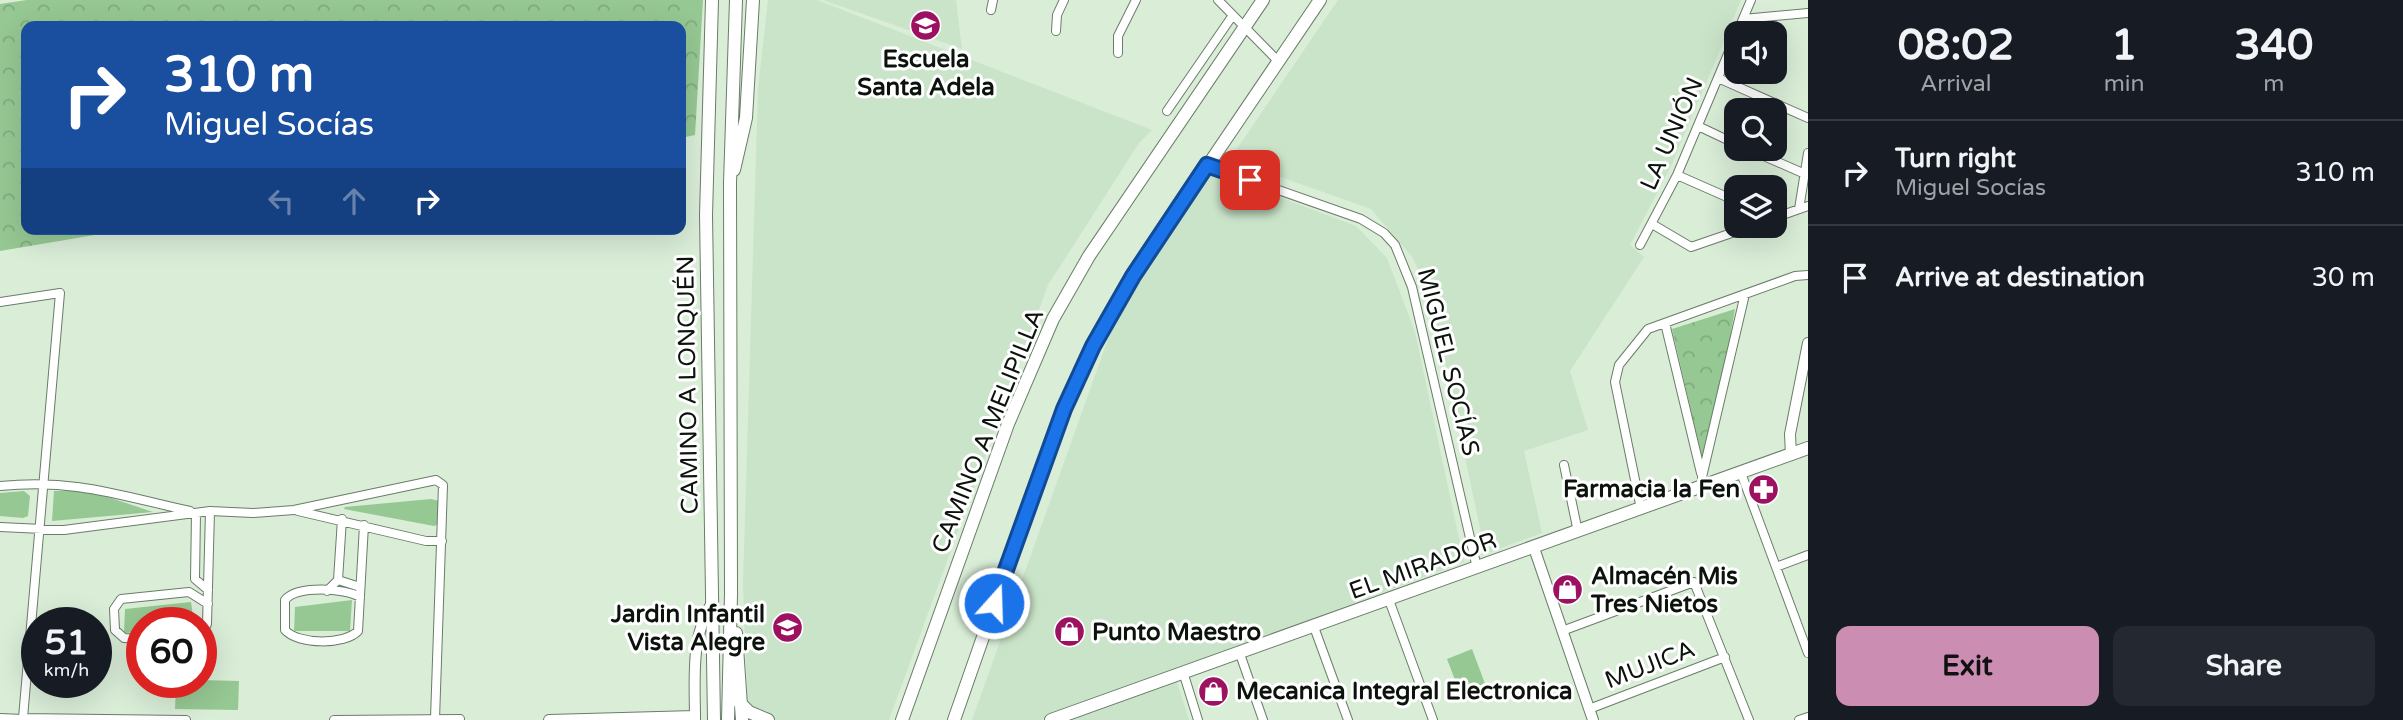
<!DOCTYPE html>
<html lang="en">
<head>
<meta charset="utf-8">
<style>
	body { margin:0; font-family:"Varela Round",sans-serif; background:#242831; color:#f1f3f6; height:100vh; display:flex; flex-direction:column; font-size:26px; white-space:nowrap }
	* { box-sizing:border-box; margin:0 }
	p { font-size:23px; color:#9ea1a6 }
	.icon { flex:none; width:38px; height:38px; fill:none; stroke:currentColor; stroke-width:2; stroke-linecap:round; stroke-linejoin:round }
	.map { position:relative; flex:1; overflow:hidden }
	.details { display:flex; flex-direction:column; background:#171b24; width:595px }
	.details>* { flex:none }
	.hud { position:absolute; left:21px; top:21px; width:665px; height:214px; border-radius:14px; box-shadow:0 7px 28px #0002; background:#1a4fa0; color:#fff; overflow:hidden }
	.fabs { position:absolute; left:1724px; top:21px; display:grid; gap:14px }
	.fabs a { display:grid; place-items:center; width:63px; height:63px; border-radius:14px; background:#171b24; box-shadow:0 7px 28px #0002; font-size:35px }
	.speed { position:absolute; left:21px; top:607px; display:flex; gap:14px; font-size:35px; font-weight:700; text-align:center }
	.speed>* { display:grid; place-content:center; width:91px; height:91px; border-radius:50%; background:#171b24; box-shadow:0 7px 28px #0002; line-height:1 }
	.speed small { font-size:18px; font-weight:400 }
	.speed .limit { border:10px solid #d22; background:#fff; color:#111 }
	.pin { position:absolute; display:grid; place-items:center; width:60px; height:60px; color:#fff; margin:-30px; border-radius:14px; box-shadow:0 4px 10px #0006 }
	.me { position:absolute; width:77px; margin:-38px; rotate:20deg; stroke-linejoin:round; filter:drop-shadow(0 0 5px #0008) }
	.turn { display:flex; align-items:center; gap:24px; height:147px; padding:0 28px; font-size:32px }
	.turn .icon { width:91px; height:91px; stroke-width:2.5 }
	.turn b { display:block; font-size:49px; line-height:60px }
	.lanes { display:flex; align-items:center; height:66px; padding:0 28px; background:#0003; justify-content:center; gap:35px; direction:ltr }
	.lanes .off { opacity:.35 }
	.eta { display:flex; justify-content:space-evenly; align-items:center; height:119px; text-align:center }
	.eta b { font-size:42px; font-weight:800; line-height:49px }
	.primary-button { display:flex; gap:14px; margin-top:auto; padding:14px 28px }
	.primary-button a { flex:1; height:80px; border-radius:14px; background:#cb8eb2; color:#111; font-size:28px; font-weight:800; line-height:80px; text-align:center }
	.primary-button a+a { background:#242831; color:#f1f3f6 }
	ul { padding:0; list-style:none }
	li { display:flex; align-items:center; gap:21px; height:105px; padding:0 28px; border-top:2px solid #363941 }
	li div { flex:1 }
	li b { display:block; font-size:26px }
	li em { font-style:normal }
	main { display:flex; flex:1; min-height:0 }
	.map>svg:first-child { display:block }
</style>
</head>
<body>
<main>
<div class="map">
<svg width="1808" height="720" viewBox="0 0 1808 720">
	<defs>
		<pattern id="park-crowns" width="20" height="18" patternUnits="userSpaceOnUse" patternTransform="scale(1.75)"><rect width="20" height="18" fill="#96c893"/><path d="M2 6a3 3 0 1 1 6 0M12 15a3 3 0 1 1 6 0" fill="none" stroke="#80ab7e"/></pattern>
	</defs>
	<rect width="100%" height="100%" fill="#d9edd7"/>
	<!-- built -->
	<path fill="#cae4c9" d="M 768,0 L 817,0 L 1152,130 L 1139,143 L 1048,285 L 889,720 L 748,720 L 743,584 L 758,89 Z
		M 823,0 L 956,0 L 962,49 Z
		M 1338,0 L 1741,0 L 1671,166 L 1630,245 L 1644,257 L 1570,371 L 1588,430 L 1524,451 L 1542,533 L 1482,555 L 1481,533 L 1433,304 L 1413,258 L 1371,209 L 1230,159 Z
		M 1212,172 L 1356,226 L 1387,258 L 1415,332 L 1464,562 L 1041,720 L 972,720 L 1117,314 Z
		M 1177,682 L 1189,720 L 1073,720 Z"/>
	<!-- grass -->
	<path fill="#96c893" d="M 24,491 L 30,496 L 28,516 L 23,518 L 0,516 L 0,493 Z
		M 54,491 L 90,491 L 153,512 L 52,521 Z
		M 431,499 L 440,501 L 439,524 L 434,526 L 344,509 L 345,507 Z
		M 352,600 L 350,631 L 294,631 L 295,607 Z
		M 191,602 L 194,623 L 142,623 L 142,632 L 124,633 L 125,609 Z
		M 1472,649 L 1487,689 L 1462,698 L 1447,659 Z
		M 201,680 L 239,681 L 238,710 L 175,709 L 176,683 Z"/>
	<!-- park -->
	<path fill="url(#park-crowns)" d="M 27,0 L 703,0 L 695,135 L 681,138 L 681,26 L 26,26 L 26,229 L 130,229 L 0,251 L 0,4 Z
		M 1735,309 L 1708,465 L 1704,466 L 1672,329 Z"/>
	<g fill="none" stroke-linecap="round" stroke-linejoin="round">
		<defs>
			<path id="minor" d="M 1218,0 L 1278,61
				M 991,10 L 993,0
				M 1743,19 L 1808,13
				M 1056,31 L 1057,15 L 1064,0
				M 1737,33 L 1751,0
				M 1118,53 L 1118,36 L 1136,0
				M 1718,78 L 1808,118
				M 1167,111 L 1233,15
				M 1698,126 L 1736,144
				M 1748,149 L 1805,174
				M 1207,165 L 1361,219 L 1384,233 L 1395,245 L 1412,287 L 1477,568
				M 1677,175 L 1736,201
				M 1799,209 L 1808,153
				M 1774,218 L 1808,206
				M 1652,224 L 1691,247 L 1752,226
				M 1640,245 L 1677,175 L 1736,35
				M 0,302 L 60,293 L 23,718 L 186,720
				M 1665,323 L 1701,473
				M 1564,465 L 1578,532
				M 1741,473 L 1808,653
				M 1702,477 L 1745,294
				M 0,486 C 77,479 117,495 190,511
				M 1641,509 L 1615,382 L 1619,365 L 1648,329 L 1795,276 L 1808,275
				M 298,511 L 426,541 L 442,541
				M 196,513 L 195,579 L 208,590
				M 0,527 L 64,530 L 210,511 L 253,513 L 294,510 L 436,480 L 443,485 L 435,719
				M 1776,567 L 1808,555
				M 338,580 L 360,587
				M 327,591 L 338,580 L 342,519
				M 360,597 C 345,588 297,585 285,600 L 285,630 C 298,645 345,645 358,631 L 364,525
				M 1389,600 L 1433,720
				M 1314,627 L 1348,720
				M 1562,631 L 1694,582 L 1749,720
				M 201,636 L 207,624 L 210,511
				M 142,639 L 124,638 L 115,630 L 114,609 L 121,599 L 189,592 L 208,604
				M 1240,654 L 1263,720
				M 1184,675 L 1198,720
				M 1589,709 L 1725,657
				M 334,720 L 460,719
				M 1799,720 L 1808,717"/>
			<path id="tertiary" d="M 1791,455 L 1790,434 L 1808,343
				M 1534,548 L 1593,720
				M 0,719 L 23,720
				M 549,720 L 695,716
				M 695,720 C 695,679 690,636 713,601"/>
			<path id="secondary" d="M 1051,720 L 1808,448"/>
			<path id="primary" d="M 712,0 L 706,215 L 714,720
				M 734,170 L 746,118 L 753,0
				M 736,633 L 742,720
				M 739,702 L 749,712 L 768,720
				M 728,720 L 731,594 L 730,183 L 736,0
				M 902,720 L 1008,424 L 1053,319 L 1089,256 L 1263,0
				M 954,720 L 1055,431 L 1093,346 L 1133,276 L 1320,0"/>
		</defs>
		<!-- minor casing -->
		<use href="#minor" stroke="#6a7d69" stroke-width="10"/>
		<!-- tertiary casing -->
		<use href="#tertiary" stroke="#6a7d69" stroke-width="12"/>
		<!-- secondary casing -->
		<use href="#secondary" stroke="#6a7d69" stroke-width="14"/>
		<!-- primary casing -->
		<use href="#primary" stroke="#6a7d69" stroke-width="14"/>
		<!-- minor -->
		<use href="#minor" stroke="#fff" stroke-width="8"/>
		<!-- tertiary -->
		<use href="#tertiary" stroke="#fff" stroke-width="10"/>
		<!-- secondary -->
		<use href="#secondary" stroke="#fff" stroke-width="12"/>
		<!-- primary -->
		<use href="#primary" stroke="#fff" stroke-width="12"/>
	</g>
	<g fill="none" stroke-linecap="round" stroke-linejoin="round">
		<defs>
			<path id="route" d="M 994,603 L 1064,409 L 1093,346 L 1133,276 L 1207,165 L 1250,180"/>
		</defs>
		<!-- route casing -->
		<use href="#route" stroke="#114b97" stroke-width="18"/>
		<!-- route -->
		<use href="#route" stroke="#1a73e8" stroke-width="12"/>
	</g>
	<!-- icons -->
	<defs>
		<symbol id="school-disc" viewBox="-11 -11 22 22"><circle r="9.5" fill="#9d1260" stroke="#fff"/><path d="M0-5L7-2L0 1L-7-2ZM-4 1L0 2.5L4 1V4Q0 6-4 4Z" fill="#fff"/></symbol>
		<symbol id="pharmacy-disc" viewBox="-11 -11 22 22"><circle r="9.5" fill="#9d1260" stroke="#fff"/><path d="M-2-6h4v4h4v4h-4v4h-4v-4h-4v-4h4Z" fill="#fff"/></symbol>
		<symbol id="shop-disc" viewBox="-11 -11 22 22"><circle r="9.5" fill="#9d1260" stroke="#fff"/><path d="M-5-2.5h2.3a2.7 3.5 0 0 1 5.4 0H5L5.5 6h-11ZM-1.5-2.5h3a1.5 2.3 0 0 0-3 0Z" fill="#fff"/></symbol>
	</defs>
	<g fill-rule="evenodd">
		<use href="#school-disc" x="908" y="8" width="35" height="35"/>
		<use href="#pharmacy-disc" x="1746" y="472" width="35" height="35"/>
		<use href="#shop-disc" x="1550" y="572" width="35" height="35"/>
		<use href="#school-disc" x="770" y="610" width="35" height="35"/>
		<use href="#shop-disc" x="1052" y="614" width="35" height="35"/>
		<use href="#shop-disc" x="1196" y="674" width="35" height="35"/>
	</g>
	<g text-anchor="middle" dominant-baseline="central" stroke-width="6" stroke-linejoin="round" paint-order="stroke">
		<!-- poi labels -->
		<g font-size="24" font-weight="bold" fill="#0c130c" stroke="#fff" text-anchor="start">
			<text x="926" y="59" text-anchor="middle">Escuela<tspan x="926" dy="28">Santa Adela</tspan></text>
			<text x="1740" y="489" text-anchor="end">Farmacia la Fen</text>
			<text x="1591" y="576">Almacén Mis<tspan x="1591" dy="28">Tres Nietos</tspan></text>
			<text x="765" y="614" text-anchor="end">Jardin Infantil<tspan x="765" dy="28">Vista Alegre</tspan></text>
			<text x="1092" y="632">Punto Maestro</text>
			<text x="1236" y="691">Mecanica Integral Electronica</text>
		</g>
		<!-- street labels -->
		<g font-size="24" fill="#0c130c" stroke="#fff">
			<text transform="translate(1672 134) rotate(-66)">LA UNIÓN</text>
			<text transform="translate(1448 362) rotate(76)">MIGUEL SOCÍAS</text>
			<text transform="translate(688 385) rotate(-91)">CAMINO A LONQUÉN</text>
			<text transform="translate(988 431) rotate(-68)">CAMINO A MELIPILLA</text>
			<text transform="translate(1423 566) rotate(-20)">EL MIRADOR</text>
			<text transform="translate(1650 665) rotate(-21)">MUJICA</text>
		</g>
	</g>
</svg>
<div class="fabs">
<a><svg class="icon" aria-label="sound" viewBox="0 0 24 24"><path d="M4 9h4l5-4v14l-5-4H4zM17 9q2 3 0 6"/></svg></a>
<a><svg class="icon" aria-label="search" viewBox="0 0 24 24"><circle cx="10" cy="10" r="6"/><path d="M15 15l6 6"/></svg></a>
<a><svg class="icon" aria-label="layers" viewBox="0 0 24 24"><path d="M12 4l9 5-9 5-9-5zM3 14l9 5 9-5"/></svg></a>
</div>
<div class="speed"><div>51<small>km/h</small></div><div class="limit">60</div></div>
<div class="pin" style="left:1250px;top:180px;background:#d93025"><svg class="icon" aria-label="arrive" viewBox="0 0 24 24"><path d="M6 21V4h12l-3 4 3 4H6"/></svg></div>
<svg class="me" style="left:994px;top:603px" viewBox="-20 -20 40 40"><circle r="17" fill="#1a73e8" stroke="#fff" stroke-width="3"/><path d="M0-11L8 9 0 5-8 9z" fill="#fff"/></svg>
<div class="hud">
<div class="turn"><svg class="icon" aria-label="right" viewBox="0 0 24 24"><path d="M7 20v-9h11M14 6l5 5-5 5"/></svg><div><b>310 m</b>Miguel Socías</div></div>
<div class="lanes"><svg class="icon off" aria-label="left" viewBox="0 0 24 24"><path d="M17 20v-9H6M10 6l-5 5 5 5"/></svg><svg class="icon off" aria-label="ahead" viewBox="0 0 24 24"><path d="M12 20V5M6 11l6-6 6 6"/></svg><svg class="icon" aria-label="right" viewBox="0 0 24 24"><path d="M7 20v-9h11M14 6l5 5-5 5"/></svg></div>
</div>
</div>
<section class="details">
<div class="eta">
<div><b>08:02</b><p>Arrival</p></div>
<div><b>1</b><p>min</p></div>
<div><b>340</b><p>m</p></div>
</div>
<ul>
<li><svg class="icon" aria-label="right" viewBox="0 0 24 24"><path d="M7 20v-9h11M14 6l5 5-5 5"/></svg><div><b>Turn right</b><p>Miguel Socías</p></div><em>310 m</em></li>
<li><svg class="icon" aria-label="arrive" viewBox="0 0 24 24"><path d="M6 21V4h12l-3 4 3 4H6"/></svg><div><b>Arrive at destination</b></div><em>30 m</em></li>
</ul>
<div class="primary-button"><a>Exit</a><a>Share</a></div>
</section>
</main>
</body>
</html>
